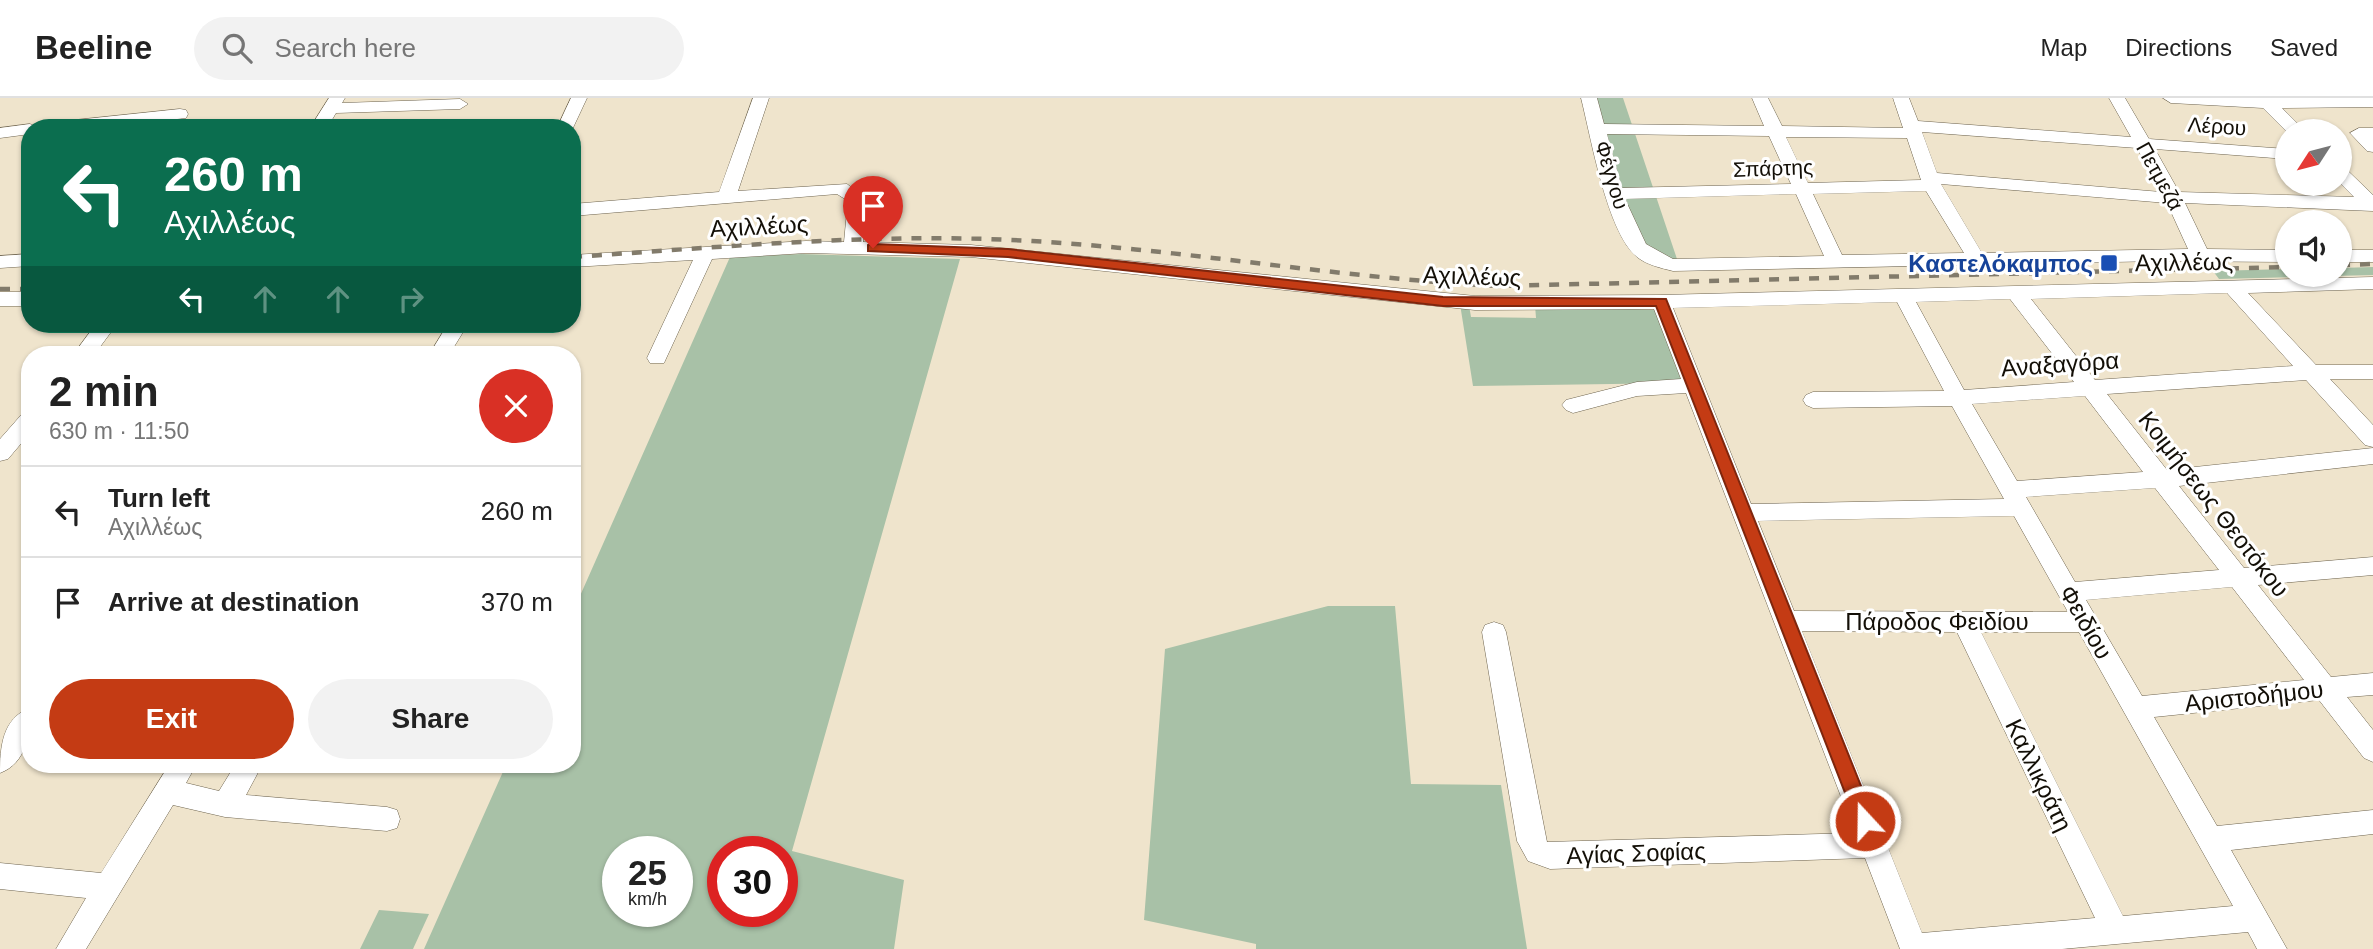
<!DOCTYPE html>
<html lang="en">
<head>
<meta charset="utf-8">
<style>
	body { margin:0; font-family:Arial,sans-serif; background:#f2f2f2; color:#222; height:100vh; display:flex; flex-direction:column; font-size:26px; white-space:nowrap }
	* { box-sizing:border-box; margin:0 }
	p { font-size:23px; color:#767676 }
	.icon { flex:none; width:38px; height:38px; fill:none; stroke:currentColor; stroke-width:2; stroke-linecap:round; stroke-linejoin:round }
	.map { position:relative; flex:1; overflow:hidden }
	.panel { position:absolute; left:21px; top:248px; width:560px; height:427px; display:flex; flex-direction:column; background:#fff; border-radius:28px; box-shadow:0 2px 5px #0004 }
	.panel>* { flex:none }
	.top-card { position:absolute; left:21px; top:21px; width:560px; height:214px; border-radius:28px; box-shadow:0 2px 5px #0004; background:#0b6e4f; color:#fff; overflow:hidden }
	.needle { width:46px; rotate:234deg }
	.tools { position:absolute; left:2275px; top:21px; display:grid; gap:14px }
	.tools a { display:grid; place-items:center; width:77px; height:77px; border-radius:50%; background:#fff; box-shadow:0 2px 5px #0004; font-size:35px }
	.speed { position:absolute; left:602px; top:738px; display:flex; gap:14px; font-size:35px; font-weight:700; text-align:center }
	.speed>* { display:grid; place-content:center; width:91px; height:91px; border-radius:50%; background:#fff; box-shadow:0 2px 5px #0004; line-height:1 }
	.speed small { font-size:18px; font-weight:400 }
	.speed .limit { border:10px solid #d22; background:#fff; color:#111 }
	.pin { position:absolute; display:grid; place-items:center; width:60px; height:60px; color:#fff; margin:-72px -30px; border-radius:50% 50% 50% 0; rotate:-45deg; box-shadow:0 0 7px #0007 }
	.pin .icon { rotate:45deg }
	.me { position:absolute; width:77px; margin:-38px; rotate:339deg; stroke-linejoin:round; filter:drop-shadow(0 0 5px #0008) }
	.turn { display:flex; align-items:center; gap:24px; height:147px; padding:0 28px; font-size:32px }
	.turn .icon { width:91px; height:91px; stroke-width:2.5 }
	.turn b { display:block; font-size:49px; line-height:60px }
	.lanes { display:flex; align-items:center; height:66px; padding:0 28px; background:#0003; justify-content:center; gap:35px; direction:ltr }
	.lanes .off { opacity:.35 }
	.round { display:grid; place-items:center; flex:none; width:74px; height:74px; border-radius:37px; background:#f2f2f2 }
	.summary { display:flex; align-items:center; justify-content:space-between; height:119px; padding:0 28px }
	h1 { font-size:42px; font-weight:600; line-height:52px }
	.action { display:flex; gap:14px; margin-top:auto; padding:14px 28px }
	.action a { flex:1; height:80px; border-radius:42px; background:#c43b14; color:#fff; font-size:28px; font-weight:600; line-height:80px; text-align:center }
	.action a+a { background:#f2f2f2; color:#222 }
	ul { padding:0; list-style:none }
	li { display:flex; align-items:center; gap:21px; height:91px; padding:0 28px; border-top:2px solid #e0e0e0 }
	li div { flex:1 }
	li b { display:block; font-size:26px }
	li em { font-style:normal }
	header { display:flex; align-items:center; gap:42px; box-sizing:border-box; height:98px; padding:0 35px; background:#fff; border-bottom:2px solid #e0e0e0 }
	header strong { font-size:33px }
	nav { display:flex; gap:38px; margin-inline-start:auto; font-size:24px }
	.search { width:490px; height:63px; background:#f2f2f2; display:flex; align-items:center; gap:18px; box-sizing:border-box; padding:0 24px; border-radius:38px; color:#767676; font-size:26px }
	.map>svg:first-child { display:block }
</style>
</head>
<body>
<header>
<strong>Beeline</strong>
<div class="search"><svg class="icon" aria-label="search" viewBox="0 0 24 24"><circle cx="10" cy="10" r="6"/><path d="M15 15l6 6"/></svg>Search here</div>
<nav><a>Map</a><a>Directions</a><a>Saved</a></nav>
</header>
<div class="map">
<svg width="2373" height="851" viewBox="0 0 2373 851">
	<rect width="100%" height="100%" fill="#efe4cc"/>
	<!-- green -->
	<path fill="#a8c1a7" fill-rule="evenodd" d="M 1594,0 L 1623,0 L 1678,164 L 1649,154 L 1630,120 Z
		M 801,156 L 960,161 L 792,753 L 904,782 L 894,851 L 424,851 L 506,667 L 572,667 L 572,516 L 730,159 ZM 618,754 L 677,754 L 677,814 L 618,814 ZM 723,754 L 782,754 L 782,814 L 723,814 Z
		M 2373,169 L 2373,177 L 2219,181 L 2213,173 L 2287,171 L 2287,177 L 2340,177 L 2340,170 Z
		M 1460,206 L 1469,207 L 1471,219 L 1536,220 L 1535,207 L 1655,212 L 1683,285 L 1473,288 Z
		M 1328,508 L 1395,508 L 1411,686 L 1501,687 L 1527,851 L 1256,851 L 1256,846 L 1144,822 L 1165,551 Z
		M 379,812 L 429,816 L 413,851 L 360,851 Z"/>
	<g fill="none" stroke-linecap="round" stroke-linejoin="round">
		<defs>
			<path id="minor" d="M 329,0 L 345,0 L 342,5 L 460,1 L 468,6 L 460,11 L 336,15 L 327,30 L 310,30 Z
				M 571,0 L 587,0 L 572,32 L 557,30 Z
				M 753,0 L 769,0 L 738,93 L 847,86 L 866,101 L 863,144 L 971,147 L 1475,198 L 1661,197 L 2373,179 L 2373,191 L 2248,195 L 2316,267 L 2373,267 L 2373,281 L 2330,281 L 2373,327 L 2373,349 L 2365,347 L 2306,282 L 2107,296 L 2167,372 L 2373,350 L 2373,366 L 2179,388 L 2244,470 L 2373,459 L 2373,477 L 2258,487 L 2331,579 L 2373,575 L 2373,597 L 2347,599 L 2373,632 L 2373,664 L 2364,660 L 2319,602 L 2154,619 L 2217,728 L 2373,712 L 2373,736 L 2231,752 L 2287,851 L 2257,851 L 2248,834 L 2062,851 L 1900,851 L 1865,760 L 1550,771 L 1528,763 L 1517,743 L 1482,534 L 1485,527 L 1494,524 L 1503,527 L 1506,534 L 1547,744 L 1855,735 L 1686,295 L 1637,298 L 1573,315 L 1566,312 L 1562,307 L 1566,302 L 1637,284 L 1681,281 L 1654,211 L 1475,212 L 971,159 L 806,155 L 712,161 L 664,265 L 650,265 L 647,260 L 693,162 L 572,169 L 572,157 L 806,143 L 844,144 L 848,103 L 837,96 L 572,118 L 572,106 L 719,94 ZM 2227,195 L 2293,268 L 2095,282 L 2031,201 ZM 2010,201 L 2074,284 L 1964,292 L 1916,204 ZM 1897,204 L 1944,293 L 1813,294 L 1806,297 L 1803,302 L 1806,307 L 1813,310 L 1952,308 L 2004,401 L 1751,406 L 1673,210 ZM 2085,298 L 2143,374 L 2017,383 L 1972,306 ZM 2155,390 L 2219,472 L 2075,484 L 2026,399 ZM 2014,418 L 2068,514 L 1794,513 L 1758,423 ZM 2232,489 L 2304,582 L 2142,598 L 2086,502 ZM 1802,533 L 1957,534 L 2095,820 L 1922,835 ZM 1981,534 L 2079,534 L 2233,808 L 2123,818 Z
				M 1581,0 L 1597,0 L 1604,26 L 1764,28 L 1752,0 L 1768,0 L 1782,28 L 1903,30 L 1893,0 L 1909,0 L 1918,23 L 2131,39 L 2109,0 L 2125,0 L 2149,41 L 2287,51 L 2287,61 L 2155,51 L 2179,94 L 2354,99 L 2340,85 L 2340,70 L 2346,71 L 2373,97 L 2373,113 L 2185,105 L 2207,151 L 2287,152 L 2287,164 L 2160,163 L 1673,173 C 1661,170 1647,167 1637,159 C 1607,135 1591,39 1581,0 ZM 1922,34 L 2137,50 L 2161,94 L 1937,75 ZM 1607,36 L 1769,38 L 1791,86 L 1622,90 ZM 1786,39 L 1907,40 L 1921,82 L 1808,85 ZM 1941,86 L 2167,105 L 2188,151 L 1982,155 ZM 1926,93 L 1964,155 L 1842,157 L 1813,96 ZM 1796,96 L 1824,158 L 1673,161 L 1646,146 L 1625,101 Z
				M 2163,0 L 2373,0 L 2373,9 L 2282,10 L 2305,33 L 2287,34 L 2263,10 L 2171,5 Z
				M 180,11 L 186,12 L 188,16 L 186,20 L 98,30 L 39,30 L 47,25 Z
				M 30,26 L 38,30 L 30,30 L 30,36 L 0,40 L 0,30 Z
				M 2359,30 L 2373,30 L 2373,54 L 2367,53 L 2350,35 Z
				M 2340,152 L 2373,152 L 2373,164 L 2340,164 Z
				M 30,156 L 30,168 L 0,170 L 0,158 Z
				M 0,194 L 30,194 L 30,208 L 0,208 Z
				M 96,226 L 117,226 L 94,257 L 73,257 Z
				M 448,226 L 468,226 L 449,257 L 429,257 Z
				M 30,313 L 30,335 L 8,361 L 0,363 L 0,341 L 22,316 Z
				M 30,610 C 30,635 27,665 0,675 C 0,650 2,620 30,610 Z
				M 169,667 L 196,667 L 186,685 L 219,693 L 235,667 L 262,667 L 246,697 L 387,709 L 397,712 L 400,721 L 397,730 L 387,733 L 225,719 L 173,707 L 86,851 L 56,851 L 86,800 L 0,791 L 0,765 L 101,775 Z"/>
		</defs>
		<!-- minor casing -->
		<use href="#minor" stroke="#6e644f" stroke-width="1"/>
		<!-- minor -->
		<use href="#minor" fill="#fff" fill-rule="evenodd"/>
		<!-- rail -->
		<path stroke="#827b6b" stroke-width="4.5" stroke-dasharray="10 10" stroke-linecap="butt" d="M 572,159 C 725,149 879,134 1032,143 C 1189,152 1344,181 1501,188 L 2287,169
			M 2340,167 L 2373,166
			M 0,191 L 30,191"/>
	</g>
	<!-- route -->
	<path fill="#c43b14" stroke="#7f260d" stroke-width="2" d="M 873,146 L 1008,151 L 1443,199 L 1666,201 L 1875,723 L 1872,729 L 1865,731 L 1859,729 L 1856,723 L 1656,208 L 1443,208 L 1008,159 L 868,153 L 868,147 Z"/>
	<!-- markers -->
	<rect fill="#1a4fb4" stroke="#fff" stroke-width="2.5" x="2100" y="156" width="18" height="18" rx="3.5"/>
	<g text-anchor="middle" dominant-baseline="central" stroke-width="6" stroke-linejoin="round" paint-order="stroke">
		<!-- far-street labels -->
		<g font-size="21" fill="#130f07" stroke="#fff">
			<text transform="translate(2217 28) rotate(4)">Λέρου</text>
			<text transform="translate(1773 70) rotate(-2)">Σπάρτης</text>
			<text transform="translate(1612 77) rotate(73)">Φέγγου</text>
			<text transform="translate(2160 78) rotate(61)">Πετμεζά</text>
		</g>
		<!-- street labels -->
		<g font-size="24" fill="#130f07" stroke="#fff">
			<text transform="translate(759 128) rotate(-3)">Αχιλλέως</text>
			<text transform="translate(2184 164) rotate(-1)">Αχιλλέως</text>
			<text transform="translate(1472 178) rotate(2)">Αχιλλέως</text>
			<text transform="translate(2060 266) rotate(-4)">Αναξαγόρα</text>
			<text transform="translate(2214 406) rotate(52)">Κοιμήσεως Θεοτόκου</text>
			<text x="1937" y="523">Πάροδος Φειδίου</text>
			<text transform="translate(2086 524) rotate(60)">Φειδίου</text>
			<text transform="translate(2254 598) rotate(-6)">Αριστοδήμου</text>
			<text transform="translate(2039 677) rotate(64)">Καλλικράτη</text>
			<text transform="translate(1636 755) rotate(-2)">Αγίας Σοφίας</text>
		</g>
		<!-- transit labels -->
		<g font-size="24" font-weight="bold" fill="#164399" stroke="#fff" text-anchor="end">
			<text x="2093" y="165">Καστελόκαμπος</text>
		</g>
	</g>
</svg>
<div class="tools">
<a><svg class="needle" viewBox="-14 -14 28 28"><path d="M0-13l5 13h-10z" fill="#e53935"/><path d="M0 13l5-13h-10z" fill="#767676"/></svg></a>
<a><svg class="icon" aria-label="sound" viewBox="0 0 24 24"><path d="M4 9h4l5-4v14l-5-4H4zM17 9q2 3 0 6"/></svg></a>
</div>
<div class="speed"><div>25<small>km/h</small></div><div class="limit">30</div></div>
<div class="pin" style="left:873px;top:150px;background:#d93025"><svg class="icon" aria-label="arrive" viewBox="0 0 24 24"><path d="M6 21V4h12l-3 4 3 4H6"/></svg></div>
<svg class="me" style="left:1865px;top:723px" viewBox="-20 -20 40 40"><circle r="17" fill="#c43b14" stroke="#fff" stroke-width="3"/><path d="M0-11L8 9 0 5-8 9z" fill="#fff"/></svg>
<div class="top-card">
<div class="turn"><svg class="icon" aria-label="left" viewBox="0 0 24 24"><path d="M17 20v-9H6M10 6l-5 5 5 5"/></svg><div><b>260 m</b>Αχιλλέως</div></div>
<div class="lanes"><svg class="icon" aria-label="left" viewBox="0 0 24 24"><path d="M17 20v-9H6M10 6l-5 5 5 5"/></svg><svg class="icon off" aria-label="ahead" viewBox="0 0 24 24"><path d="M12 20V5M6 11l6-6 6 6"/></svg><svg class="icon off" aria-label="ahead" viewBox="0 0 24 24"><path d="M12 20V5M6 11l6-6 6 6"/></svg><svg class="icon off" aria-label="right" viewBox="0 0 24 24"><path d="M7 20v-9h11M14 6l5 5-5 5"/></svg></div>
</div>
<section class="panel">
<div class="summary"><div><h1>2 min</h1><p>630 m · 11:50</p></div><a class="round" style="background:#d93025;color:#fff"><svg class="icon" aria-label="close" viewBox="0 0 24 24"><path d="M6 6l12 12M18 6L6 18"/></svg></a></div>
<ul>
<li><svg class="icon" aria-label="left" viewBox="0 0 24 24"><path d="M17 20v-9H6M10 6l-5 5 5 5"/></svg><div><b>Turn left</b><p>Αχιλλέως</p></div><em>260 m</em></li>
<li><svg class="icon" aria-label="arrive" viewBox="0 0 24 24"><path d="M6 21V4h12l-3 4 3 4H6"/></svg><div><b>Arrive at destination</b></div><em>370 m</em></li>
</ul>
<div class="action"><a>Exit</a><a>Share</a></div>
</section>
</div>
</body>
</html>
